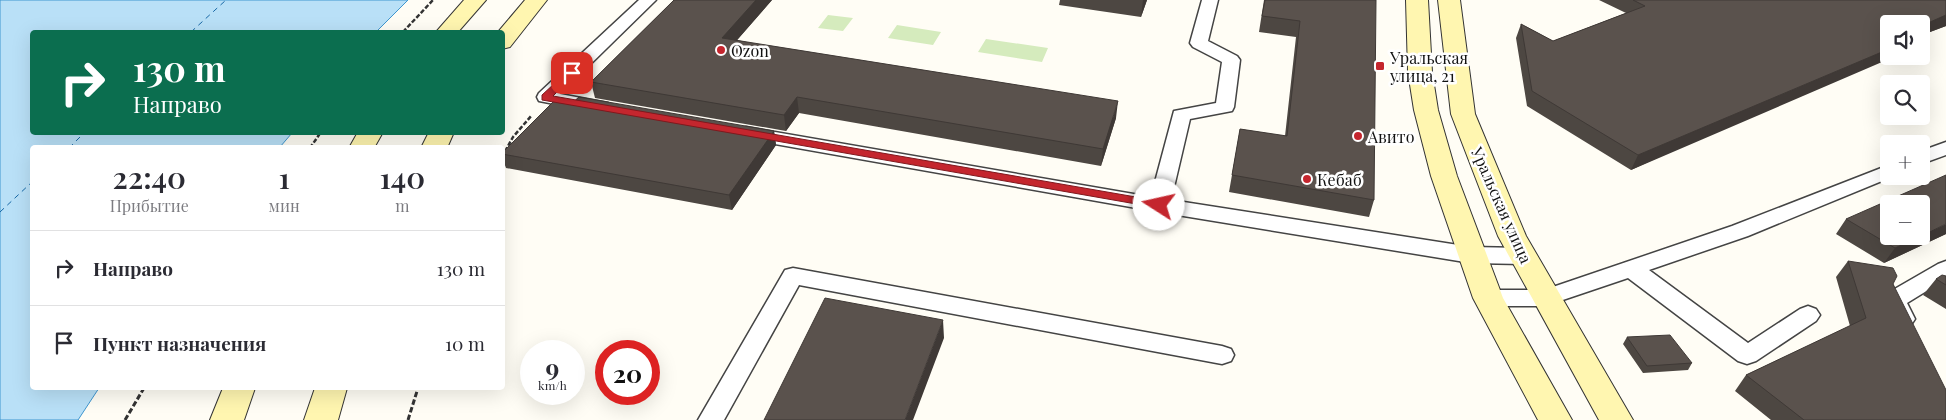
<!DOCTYPE html>
<html lang="ru">
<head>
<meta charset="utf-8">
<style>
	body { margin:0; font-family:"Playfair Display",serif; background:#f2f2f3; color:#2b2b33; height:100vh; display:flex; flex-direction:column; font-size:19px; white-space:nowrap }
	* { box-sizing:border-box; margin:0 }
	p { font-size:16px; color:#7c7c81 }
	.icon { flex:none; width:28px; height:28px; fill:none; stroke:currentColor; stroke-width:2; stroke-linecap:round; stroke-linejoin:round }
	.map { position:relative; flex:1; overflow:hidden }
	.side { position:absolute; left:30px; top:145px; width:475px; height:245px; display:flex; flex-direction:column; background:#fff; border-radius:5px; box-shadow:0 5px 20px #0002 }
	.side>* { flex:none }
	.hud { position:absolute; left:30px; top:30px; width:475px; height:105px; border-radius:5px; box-shadow:0 5px 20px #0002; background:#0b6e4f; color:#fff; overflow:hidden }
	.buttons { position:absolute; left:1880px; top:15px; display:grid; gap:10px }
	.buttons a { display:grid; place-items:center; width:50px; height:50px; border-radius:5px; background:#fff; box-shadow:0 5px 20px #0002; font-size:25px }
	.speed { position:absolute; left:520px; top:340px; display:flex; gap:10px; font-size:25px; font-weight:700; text-align:center }
	.speed>* { display:grid; place-content:center; width:65px; height:65px; border-radius:50%; background:#fff; box-shadow:0 5px 20px #0002; line-height:1 }
	.speed small { font-size:12px; font-weight:400 }
	.speed .limit { border:8px solid #d22; background:#fff; color:#111 }
	.pin { position:absolute; display:grid; place-items:center; width:42px; height:42px; color:#fff; margin:-21px; border-radius:10px; box-shadow:0 2px 8px #0006 }
	.me { position:absolute; width:55px; margin:-28px; rotate:280deg; stroke-linejoin:round; filter:drop-shadow(0 0 4px #0008) }
	.turn { display:flex; align-items:center; gap:18px; height:105px; padding:0 20px; font-size:22px }
	.turn .icon { width:65px; height:65px; stroke-width:2.5 }
	.turn b { display:block; font-size:35px; line-height:42px }
	.eta { display:flex; justify-content:space-evenly; align-items:center; height:85px; text-align:center }
	.eta b { font-size:30px; font-weight:600; line-height:35px }
	ul { padding:0; list-style:none }
	li { display:flex; align-items:center; gap:15px; height:75px; padding:0 20px; border-top:1px solid #e1e1e2 }
	li div { flex:1 }
	li b { display:block; font-size:19px }
	li em { font-style:normal }
	.map>svg:first-child { display:block }
</style>
</head>
<body>
<div class="map">
<svg width="1946" height="420" viewBox="0 0 1946 420">
	<rect width="100%" height="100%" fill="#fffdf5"/>
	<!-- green -->
	<path fill="#d5ebbd" d="M 828,15 L 853,18 L 843,31 L 818,28 Z
		M 897,25 L 941,32 L 933,45 L 888,38 Z
		M 986,39 L 1048,48 L 1042,62 L 978,52 Z"/>
	<!-- water -->
	<path fill="#b9e0f7" stroke="#3f96cf" d="M 0,0 L 408,0 L 376,32 L 32,32 L 32,132 L 292,133 L 280,147 L 32,148 L 32,388 L 99,388 L 78,420 L 0,420 Z"/>
	<g fill="none" stroke-linecap="round" stroke-linejoin="round">
		<!-- ferry -->
		<path stroke="#1768a6" stroke-width="1" stroke-dasharray="5.5 4.5" stroke-linecap="butt" d="M 191,32 L 226,0
			M 69,148 L 85,132
			M 0,212 L 32,182"/>
		<defs>
			<path id="lane" d="M 639,0 L 656,0 L 560,94 L 608,103 L 610,107 L 608,111 L 601,113 L 539,101 L 537,97 L 539,93 Z
				M 1202,0 L 1218,0 L 1208,41 L 1237,56 L 1240,60 L 1234,107 L 1232,111 L 1190,119 L 1171,200 L 1471,247 L 1523,248 L 1531,251 L 1534,256 L 1531,261 L 1523,264 L 1471,263 L 1159,212 L 746,139 L 739,137 L 736,133 L 739,129 L 746,127 L 1151,197 L 1174,111 L 1216,103 L 1222,62 L 1193,47 L 1190,43 Z
				M 1946,142 L 1946,155 L 1921,164 L 1921,151 Z
				M 1889,165 L 1889,176 L 1894,176 L 1748,236 L 1649,270 L 1748,343 L 1800,309 L 1808,306 L 1816,309 L 1820,315 L 1816,321 L 1756,361 L 1747,364 L 1738,361 L 1628,278 L 1545,306 L 1488,306 L 1480,304 L 1476,298 L 1480,292 L 1488,290 L 1544,290 L 1732,226 Z
				M 1946,261 L 1946,279 L 1907,303 L 1915,319 L 1911,325 L 1903,328 L 1895,325 L 1882,300 L 1886,294 L 1938,264 Z
				M 793,268 L 1222,346 L 1231,349 L 1234,355 L 1231,361 L 1222,364 L 799,285 L 724,420 L 698,420 L 785,270 Z"/>
			<path id="secondary" d="M 464,0 L 486,0 L 458,32 L 436,32 Z
				M 525,0 L 547,0 L 510,47 L 502,49 L 502,32 L 498,32 Z
				M 1406,0 L 1428,0 L 1432,72 L 1438,110 L 1457,176 L 1503,298 L 1572,420 L 1538,420 L 1473,298 L 1431,176 L 1414,110 L 1408,72 Z
				M 1438,0 L 1460,0 L 1475,114 L 1526,236 L 1633,420 L 1599,420 L 1498,236 L 1451,114 Z
				M 358,132 L 383,132 L 374,148 L 349,148 Z
				M 429,132 L 454,132 L 447,148 L 421,148 Z
				M 223,388 L 255,388 L 244,420 L 210,420 Z
				M 315,388 L 347,388 L 338,420 L 304,420 Z"/>
		</defs>
		<!-- lane casing -->
		<use href="#lane" stroke="#444" stroke-width="3"/>
		<!-- secondary casing -->
		<use href="#secondary" stroke="#333" stroke-width="2"/>
		<!-- path-far1 -->
		<path stroke="#333" stroke-width="2.5" stroke-dasharray="4.5 2" stroke-linecap="butt" d="M 403,32 L 433,0
			M 310,148 L 321,132
			M 502,157 L 513,137 L 532,115"/>
		<!-- path -->
		<path stroke="#333" stroke-width="3" stroke-dasharray="5.5 2.5" stroke-linecap="butt" d="M 125,420 L 144,388
			M 408,420 L 418,388"/>
		<!-- lane -->
		<use href="#lane" fill="#fff" fill-rule="evenodd"/>
		<!-- secondary -->
		<use href="#secondary" fill="#fff6b0" fill-rule="evenodd"/>
	</g>
	<!-- wall -->
	<path fill="#4d4742" d="M 674,0 L 772,0 L 737,40 L 1116,118 L 1101,166 L 799,113 L 786,131 L 595,98 L 591,82 Z
		M 1060,0 L 1147,0 L 1141,17 L 1059,5 Z
		M 1264,0 L 1373,0 L 1374,200 L 1369,217 L 1229,192 L 1240,129 L 1285,136 L 1296,37 L 1259,32 Z
		M 1599,0 L 1946,0 L 1946,26 L 1930,32 L 1631,170 L 1527,106 L 1516,38 L 1521,24 L 1553,41 L 1626,13 Z
		M 571,104 L 774,131 L 776,145 L 732,210 L 506,168 L 502,157 L 502,153 Z
		M 1846,219 L 1946,234 L 1884,263 L 1836,234 Z
		M 1848,261 L 1893,284 L 1946,420 L 1771,420 L 1735,391 L 1746,375 L 1850,326 L 1836,277 Z
		M 1946,276 L 1946,309 L 1923,295 L 1936,279 Z
		M 1627,337 L 1692,363 L 1688,370 L 1643,373 L 1623,344 Z"/>
	<!-- shaded-wall -->
	<path fill="#3f3936" d="M 756,0 L 772,0 L 725,54 L 722,38 Z
		M 1143,0 L 1147,0 L 1141,17 Z
		M 1946,15 L 1946,26 L 1930,32 L 1921,45 L 1921,26 Z
		M 1889,49 L 1889,56 L 1896,56 L 1631,170 L 1638,155 Z
		M 797,97 L 799,113 L 786,131 L 784,115 Z
		M 1118,101 L 1116,118 L 1101,166 L 1103,149 Z
		M 774,131 L 776,145 L 732,210 L 729,195 Z
		M 1946,224 L 1946,234 L 1884,263 L 1895,248 Z
		M 943,320 L 944,338 L 913,420 L 905,420 Z"/>
	<!-- building -->
	<path fill="#5a524d" stroke="#3f3936" d="M 674,0 L 756,0 L 722,38 L 1118,101 L 1103,149 L 797,97 L 784,115 L 591,82 Z
		M 1265,0 L 1376,0 L 1374,200 L 1232,175 L 1240,129 L 1287,136 L 1300,21 L 1262,16 Z
		M 1633,0 L 1946,0 L 1946,15 L 1921,26 L 1921,24 L 1889,24 L 1889,49 L 1638,155 L 1532,91 L 1521,24 L 1553,41 L 1645,6 Z
		M 1921,28 L 1930,32 L 1921,35 Z
		M 579,97 L 774,131 L 729,195 L 502,154 L 502,153 L 554,101 L 571,104 Z
		M 1946,175 L 1946,224 L 1921,236 L 1921,204 L 1889,204 L 1889,236 L 1921,236 L 1895,248 L 1846,219 Z
		M 1848,261 L 1893,268 L 1897,276 L 1893,284 L 1946,390 L 1946,420 L 1804,420 L 1746,375 L 1866,318 Z
		M 1942,275 L 1946,276 L 1946,285 L 1936,279 Z
		M 825,298 L 943,320 L 905,420 L 764,420 Z
		M 1670,335 L 1692,363 L 1647,366 L 1627,337 Z"/>
	<!-- route -->
	<path fill="#c4262e" stroke="#7f191e" d="M 568,71 L 576,73 L 553,96 L 1159,201 L 1164,205 L 1159,208 L 542,100 L 542,95 Z"/>
	<!-- markers -->
	<g fill="#c4262e" stroke="#fff" stroke-width="2">
		<circle cx="721" cy="50" r="5"/>
		<rect x="1375" y="61" width="10" height="10" rx="2.5"/>
		<circle cx="1358" cy="136" r="5"/>
		<circle cx="1307" cy="179" r="5"/>
	</g>
	<g text-anchor="middle" dominant-baseline="central" stroke-width="5" stroke-linejoin="round" paint-order="stroke">
		<!-- poi labels -->
		<g font-size="16" fill="#111" stroke="#fff" text-anchor="start">
			<text x="731" y="50">Ozon</text>
			<text x="1390" y="57">Уральская<tspan x="1390" dy="18">улица, 21</tspan></text>
			<text x="1368" y="136">Авито</text>
			<text x="1317" y="179">Кебаб</text>
		</g>
		<!-- street labels -->
		<g font-size="16" fill="#111" stroke="#fff">
			<text transform="translate(1502 205) rotate(66)">Уральская улица</text>
		</g>
	</g>
</svg>
<div class="buttons">
<a><svg class="icon" aria-label="sound" viewBox="0 0 24 24"><path d="M4 9h4l5-4v14l-5-4H4zM17 9q2 3 0 6"/></svg></a>
<a><svg class="icon" aria-label="search" viewBox="0 0 24 24"><circle cx="10" cy="10" r="6"/><path d="M15 15l6 6"/></svg></a>
<a>+</a>
<a>−</a>
</div>
<div class="speed"><div>9<small>km/h</small></div><div class="limit">20</div></div>
<div class="pin" style="left:572px;top:73px;background:#d93025"><svg class="icon" aria-label="arrive" viewBox="0 0 24 24"><path d="M6 21V4h12l-3 4 3 4H6"/></svg></div>
<svg class="me" style="left:1159px;top:205px" viewBox="-20 -20 40 40"><circle r="19" fill="#fff"/><path d="M0-13L10 11 0 6-10 11z" fill="#c4262e"/></svg>
<div class="hud">
<div class="turn"><svg class="icon" aria-label="right" viewBox="0 0 24 24"><path d="M7 20v-9h11M14 6l5 5-5 5"/></svg><div><b>130 m</b>Направо</div></div>
</div>
<section class="side">
<div class="eta">
<div><b>22:40</b><p>Прибытие</p></div>
<div><b>1</b><p>мин</p></div>
<div><b>140</b><p>m</p></div>
</div>
<ul>
<li><svg class="icon" aria-label="right" viewBox="0 0 24 24"><path d="M7 20v-9h11M14 6l5 5-5 5"/></svg><div><b>Направо</b></div><em>130 m</em></li>
<li><svg class="icon" aria-label="arrive" viewBox="0 0 24 24"><path d="M6 21V4h12l-3 4 3 4H6"/></svg><div><b>Пункт назначения</b></div><em>10 m</em></li>
</ul>
</section>
</div>
</body>
</html>
